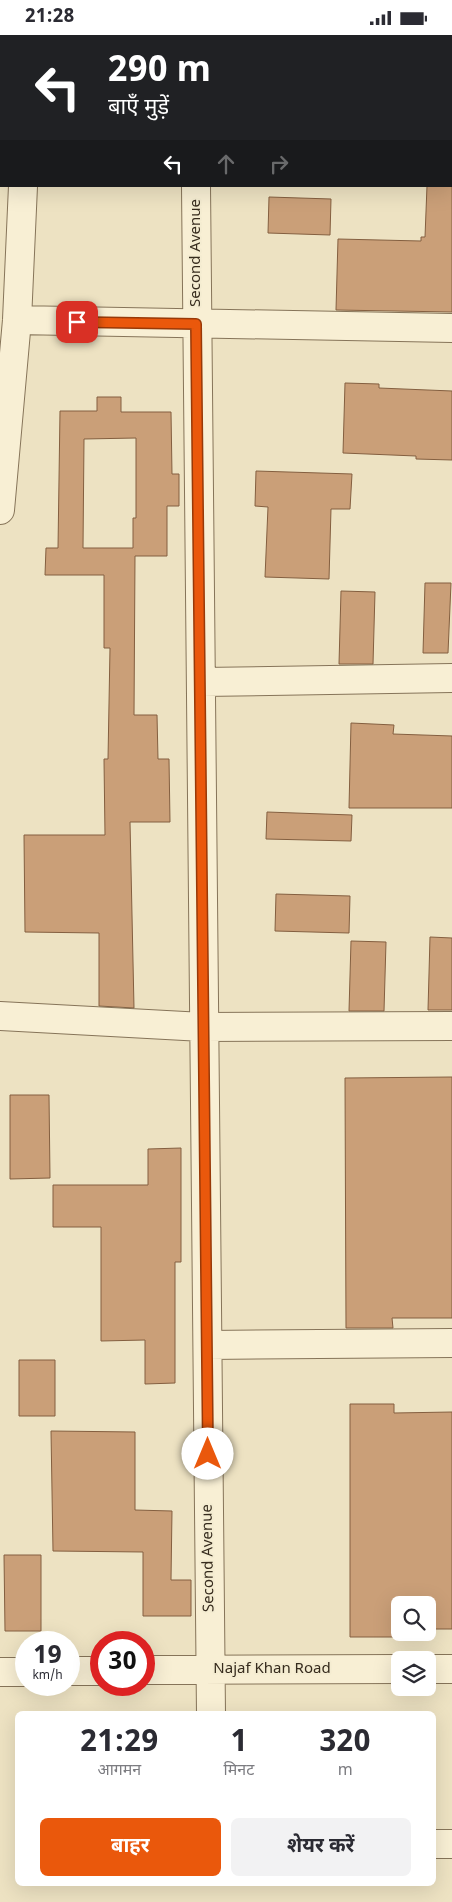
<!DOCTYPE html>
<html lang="hi">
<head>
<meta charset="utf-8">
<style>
	body { margin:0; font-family:Georgia,"Noto Sans Devanagari",serif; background:#f2f2f3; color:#2b2b33; height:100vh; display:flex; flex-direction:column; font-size:19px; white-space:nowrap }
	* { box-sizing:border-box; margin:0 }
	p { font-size:16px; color:#7c7c81 }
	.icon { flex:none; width:28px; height:28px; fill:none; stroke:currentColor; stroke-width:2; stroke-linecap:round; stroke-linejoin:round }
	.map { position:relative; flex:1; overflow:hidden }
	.drawer { position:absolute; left:15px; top:1676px; width:421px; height:175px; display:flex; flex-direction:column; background:#fff; border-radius:8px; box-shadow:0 5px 20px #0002 }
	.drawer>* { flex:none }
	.guide { position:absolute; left:0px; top:0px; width:452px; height:152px; box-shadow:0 5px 20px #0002; background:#202124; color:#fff; overflow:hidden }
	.controls { position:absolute; left:391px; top:1561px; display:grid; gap:10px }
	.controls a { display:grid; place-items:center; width:45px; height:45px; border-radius:8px; background:#fff; box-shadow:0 5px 20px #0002; font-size:25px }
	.speed { position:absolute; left:15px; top:1596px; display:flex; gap:10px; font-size:25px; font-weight:700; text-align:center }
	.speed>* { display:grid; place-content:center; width:65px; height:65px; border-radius:50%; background:#fff; box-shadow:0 5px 20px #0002; line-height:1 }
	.speed small { font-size:12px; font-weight:400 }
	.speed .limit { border:8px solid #d22; background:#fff; color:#111 }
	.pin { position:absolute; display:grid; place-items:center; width:42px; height:42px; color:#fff; margin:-21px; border-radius:10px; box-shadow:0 2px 8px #0006 }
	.me { position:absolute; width:55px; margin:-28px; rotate:0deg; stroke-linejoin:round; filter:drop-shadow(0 0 4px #0008) }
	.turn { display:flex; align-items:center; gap:18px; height:105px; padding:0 25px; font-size:22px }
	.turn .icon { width:65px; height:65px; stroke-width:2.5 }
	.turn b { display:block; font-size:35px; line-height:42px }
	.lanes { display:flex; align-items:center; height:48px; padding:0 25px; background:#0003; justify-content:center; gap:25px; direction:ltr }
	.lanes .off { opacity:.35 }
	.eta { display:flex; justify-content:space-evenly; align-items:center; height:85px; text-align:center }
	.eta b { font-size:30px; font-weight:700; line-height:35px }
	.cta { display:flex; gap:10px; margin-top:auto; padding:10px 25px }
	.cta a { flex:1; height:58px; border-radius:8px; background:#ea580c; color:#fff; font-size:20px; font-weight:700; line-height:58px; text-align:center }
	.cta a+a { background:#f2f2f3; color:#2b2b33 }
	.status { display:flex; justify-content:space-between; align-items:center; height:35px; padding:0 25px; background:#fff; direction:ltr }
	.status svg { height:14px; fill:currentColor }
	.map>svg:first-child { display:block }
</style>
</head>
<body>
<div class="status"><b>21:28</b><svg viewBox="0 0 49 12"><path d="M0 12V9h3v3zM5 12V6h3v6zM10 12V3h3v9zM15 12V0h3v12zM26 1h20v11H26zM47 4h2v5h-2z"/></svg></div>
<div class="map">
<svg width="452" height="1867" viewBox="0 0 452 1867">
	<rect width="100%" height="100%" fill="#ede2c2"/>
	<!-- building -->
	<path fill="#ca9f78" stroke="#845f40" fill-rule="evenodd" d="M 427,151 L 452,151 L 452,277 L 336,275 L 338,204 L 421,206 L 421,202 L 425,202 Z
		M 269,162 L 331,164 L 330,200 L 268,198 Z
		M 345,348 L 379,349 L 379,353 L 452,356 L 452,425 L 416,424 L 416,421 L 343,418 Z
		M 97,362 L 121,362 L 121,377 L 171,377 L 172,439 L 179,439 L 179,471 L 167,471 L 167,521 L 135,521 L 134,680 L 157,680 L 158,724 L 169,724 L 170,787 L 130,787 L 134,973 L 99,971 L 99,898 L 25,897 L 24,800 L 105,800 L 104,724 L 108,724 L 110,613 L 104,613 L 104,540 L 45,540 L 46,513 L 58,513 L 60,376 L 97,376 ZM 136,403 L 136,483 L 133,483 L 133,513 L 83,513 L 84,404 Z
		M 256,436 L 352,439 L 350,474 L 331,474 L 329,544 L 265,542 L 268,472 L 255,471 Z
		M 425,548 L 451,548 L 448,618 L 423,618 Z
		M 341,556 L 375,557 L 373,629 L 339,629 Z
		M 351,688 L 394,690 L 393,699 L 452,701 L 452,773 L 349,773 Z
		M 267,777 L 352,780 L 351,806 L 266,804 Z
		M 276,859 L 350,861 L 349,898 L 275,896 Z
		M 430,902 L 452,903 L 452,975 L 428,975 Z
		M 351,906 L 386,907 L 384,976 L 349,976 Z
		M 452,1042 L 452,1283 L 392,1283 L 393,1293 L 346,1293 L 345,1043 Z
		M 10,1060 L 49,1060 L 50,1143 L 10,1144 Z
		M 181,1113 L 181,1227 L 175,1227 L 175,1348 L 145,1349 L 145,1305 L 101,1306 L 101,1192 L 53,1192 L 53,1150 L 148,1150 L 148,1114 Z
		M 19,1325 L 55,1325 L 55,1381 L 19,1381 Z
		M 350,1369 L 394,1369 L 394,1378 L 452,1377 L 452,1594 L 428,1594 L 428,1570 L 400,1570 L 400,1594 L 394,1594 L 394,1602 L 350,1602 Z
		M 51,1396 L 135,1397 L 135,1475 L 172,1476 L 171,1545 L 191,1545 L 191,1581 L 143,1581 L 143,1517 L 53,1516 Z
		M 4,1520 L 41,1520 L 41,1596 L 5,1596 Z"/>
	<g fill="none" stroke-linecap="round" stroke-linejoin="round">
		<defs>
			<path id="minor" d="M 195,0 L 195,1
				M 33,1 L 33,0
				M 196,151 L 211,1679
				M 17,285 L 452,293
				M 0,475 L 17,285 L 23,151
				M 202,647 L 452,643
				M 0,981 L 203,992 L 452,991
				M 208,1310 L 452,1308
				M 428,1634 L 452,1634
				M 144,1635 L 400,1634
				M 69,1636 L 101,1636
				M 0,1637 L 26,1637
				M 434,1809 L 452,1809"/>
		</defs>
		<!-- minor casing -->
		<use href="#minor" stroke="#867459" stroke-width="30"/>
		<!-- minor -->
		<use href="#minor" stroke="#f8efd4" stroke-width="28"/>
	</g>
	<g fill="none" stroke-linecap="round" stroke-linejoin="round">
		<defs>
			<path id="route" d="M 77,287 L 196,289 L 208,1419"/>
		</defs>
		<!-- route casing -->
		<use href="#route" stroke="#983908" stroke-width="12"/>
		<!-- route -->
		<use href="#route" stroke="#ea580c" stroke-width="9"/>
	</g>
	<g text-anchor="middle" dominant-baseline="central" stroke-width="4" stroke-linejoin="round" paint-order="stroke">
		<!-- street labels -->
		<g font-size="15" fill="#362b1d" stroke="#f4ecd1">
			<text transform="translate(196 218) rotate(-90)">Second Avenue</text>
			<text transform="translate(209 1523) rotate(-91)">Second Avenue</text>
			<text x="272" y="1634">Najaf Khan Road</text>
		</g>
	</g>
</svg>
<div class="controls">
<a><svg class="icon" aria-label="search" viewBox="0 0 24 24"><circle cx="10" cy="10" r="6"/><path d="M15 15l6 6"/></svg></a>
<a><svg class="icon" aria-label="layers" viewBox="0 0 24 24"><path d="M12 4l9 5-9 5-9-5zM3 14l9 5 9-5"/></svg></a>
</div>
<div class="speed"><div>19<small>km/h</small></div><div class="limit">30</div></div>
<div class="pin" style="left:77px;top:287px;background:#d93025"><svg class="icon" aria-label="arrive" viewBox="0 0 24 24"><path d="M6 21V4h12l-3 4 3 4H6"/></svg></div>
<svg class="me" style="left:208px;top:1419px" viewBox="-20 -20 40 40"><circle r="19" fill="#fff"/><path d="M0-13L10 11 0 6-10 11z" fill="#ea580c"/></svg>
<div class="guide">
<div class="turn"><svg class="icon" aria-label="left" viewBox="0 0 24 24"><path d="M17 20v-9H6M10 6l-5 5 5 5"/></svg><div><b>290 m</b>बाएँ मुड़ें</div></div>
<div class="lanes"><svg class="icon" aria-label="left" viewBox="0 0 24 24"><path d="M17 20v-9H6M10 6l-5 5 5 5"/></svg><svg class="icon off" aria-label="ahead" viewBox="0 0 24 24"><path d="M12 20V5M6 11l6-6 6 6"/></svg><svg class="icon off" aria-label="right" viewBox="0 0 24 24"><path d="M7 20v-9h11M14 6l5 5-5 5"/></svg></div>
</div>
<section class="drawer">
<div class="eta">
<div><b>21:29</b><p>आगमन</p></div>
<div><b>1</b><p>मिनट</p></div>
<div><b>320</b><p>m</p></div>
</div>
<div class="cta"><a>बाहर</a><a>शेयर करें</a></div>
</section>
</div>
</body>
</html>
